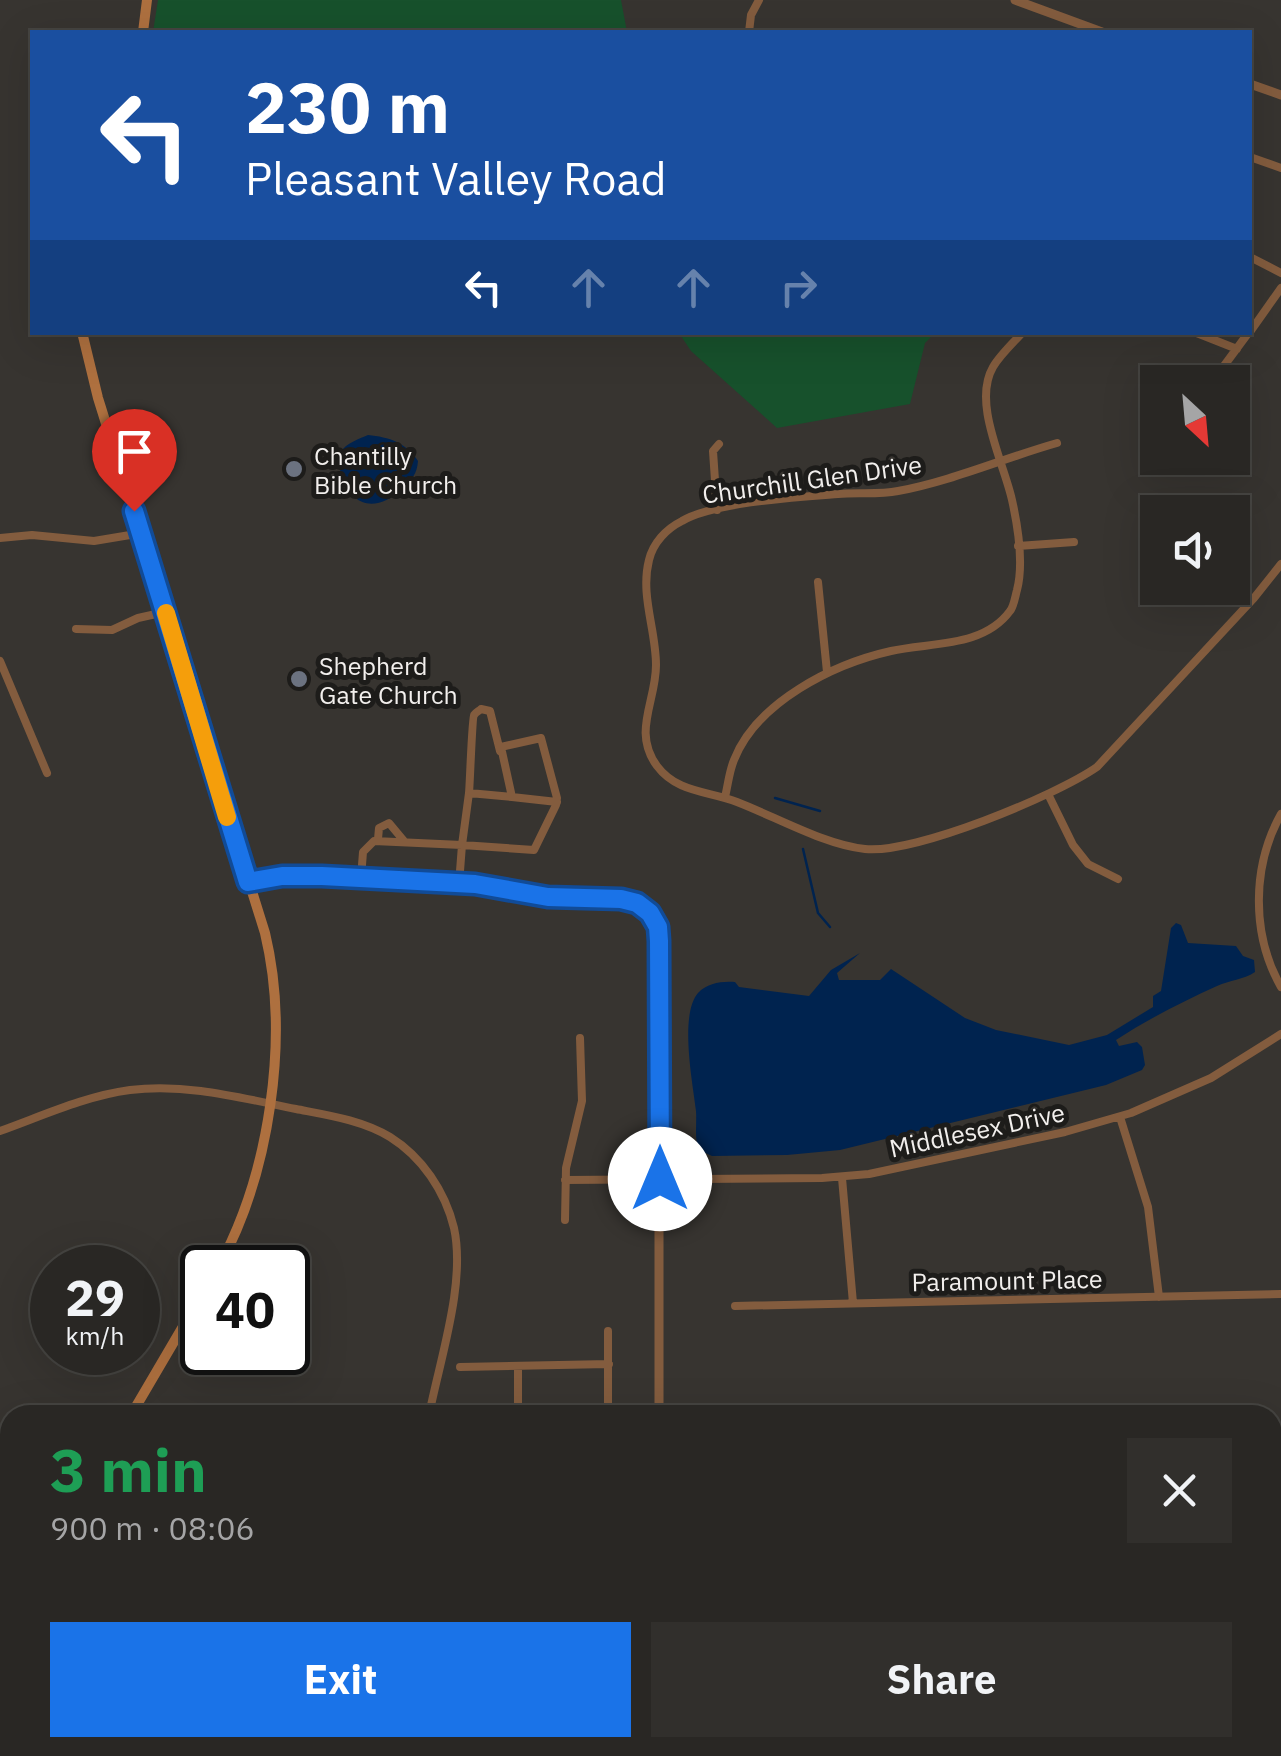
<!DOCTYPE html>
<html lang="en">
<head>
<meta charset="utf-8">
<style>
	body { margin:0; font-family:"IBM Plex Sans",sans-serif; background:#312f2c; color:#f1f3f6; height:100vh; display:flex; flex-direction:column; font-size:38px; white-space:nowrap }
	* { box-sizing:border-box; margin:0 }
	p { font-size:32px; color:#a5a5a6 }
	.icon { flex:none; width:55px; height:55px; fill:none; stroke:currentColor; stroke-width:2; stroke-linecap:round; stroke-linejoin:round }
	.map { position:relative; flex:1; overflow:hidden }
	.sheet { position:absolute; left:0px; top:1405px; width:1282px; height:352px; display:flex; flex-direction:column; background:#292724; border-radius:30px 30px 0 0; box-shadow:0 10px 40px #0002,0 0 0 2px #454441 }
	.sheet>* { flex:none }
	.hud { position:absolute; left:30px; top:30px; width:1222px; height:305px; border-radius:0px; box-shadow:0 10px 40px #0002,0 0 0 2px #454441; background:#1a4fa0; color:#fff; overflow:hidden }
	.needle { width:65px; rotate:154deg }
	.controls { position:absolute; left:1140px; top:365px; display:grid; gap:20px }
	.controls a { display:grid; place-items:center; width:110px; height:110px; border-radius:0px; background:#292724; box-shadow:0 10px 40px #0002,0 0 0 2px #454441; font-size:50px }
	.speed { position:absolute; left:30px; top:1245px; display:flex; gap:20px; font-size:50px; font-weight:700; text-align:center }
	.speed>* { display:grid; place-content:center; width:130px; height:130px; border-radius:50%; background:#292724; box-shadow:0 10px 40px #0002,0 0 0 2px #454441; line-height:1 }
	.speed small { font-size:25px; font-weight:400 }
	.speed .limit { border:5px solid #111; border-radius:15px; background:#fff; color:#111 }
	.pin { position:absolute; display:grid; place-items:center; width:85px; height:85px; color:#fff; margin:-102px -42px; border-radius:50% 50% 50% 0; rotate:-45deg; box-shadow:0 0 10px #0007 }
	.pin .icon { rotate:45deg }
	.me { position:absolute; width:110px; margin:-55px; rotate:0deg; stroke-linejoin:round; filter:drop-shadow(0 0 8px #0008) }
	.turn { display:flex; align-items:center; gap:35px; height:210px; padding:0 50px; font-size:45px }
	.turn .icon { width:130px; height:130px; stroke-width:2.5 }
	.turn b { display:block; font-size:70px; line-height:85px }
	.lanes { display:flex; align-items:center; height:95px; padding:0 50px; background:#0003; justify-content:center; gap:50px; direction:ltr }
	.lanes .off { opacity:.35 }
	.round { display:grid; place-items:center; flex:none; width:105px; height:105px; border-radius:0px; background:#312f2c }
	.overview { display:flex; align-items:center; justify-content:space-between; height:170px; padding:0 50px }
	h1 { font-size:60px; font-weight:700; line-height:75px; color:#1e9e55 }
	.button { display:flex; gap:20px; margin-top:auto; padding:20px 50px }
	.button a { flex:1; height:115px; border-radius:0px; background:#1a73e8; color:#fff; font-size:40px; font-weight:700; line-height:115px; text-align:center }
	.button a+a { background:#312f2c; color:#f1f3f6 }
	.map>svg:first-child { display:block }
</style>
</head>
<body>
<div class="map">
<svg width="1281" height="1756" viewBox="0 0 1281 1756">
	<rect width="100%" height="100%" fill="#373430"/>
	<!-- green -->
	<path fill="#17512c" d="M 158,0 L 621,0 L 627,32 L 153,32 Z
		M 679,333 L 935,333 L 925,343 L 910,404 L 777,428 L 691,351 Z"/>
	<!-- water -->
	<path fill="#00234f" d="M 368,435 C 389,437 407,443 418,461 C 417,474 412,479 403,488 C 379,511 353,510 342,476 C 339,468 337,460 341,452 C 346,443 359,439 368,435 Z
		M 1176,923 L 1181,925 L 1188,943 L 1236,946 L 1243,956 L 1254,960 L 1255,972 C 1243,980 1230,980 1217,986 C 1182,1002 1148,1019 1116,1040 L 1119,1046 L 1137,1042 L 1142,1047 L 1145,1065 L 1142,1070 L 1106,1085 L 840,1150 L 787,1155 L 712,1156 L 699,1150 C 694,1138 697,1125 696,1111 C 693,1084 679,1015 698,993 C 707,983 722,981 735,982 L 739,987 L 809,996 L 831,970 L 860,953 L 837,973 L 839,980 L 880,980 L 891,969 L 965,1018 L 996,1030 L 1069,1045 L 1107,1035 L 1153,1007 L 1153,996 L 1161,991 L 1171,928 Z"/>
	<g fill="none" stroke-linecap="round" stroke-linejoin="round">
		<!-- stream -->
		<path stroke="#00234f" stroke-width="2.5" d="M 775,798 L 820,811
			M 803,849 L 818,913 L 830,927"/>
		<!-- minor -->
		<path stroke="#835c3e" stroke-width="8" d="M 749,32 L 751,15 L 759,0
			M 1250,157 L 1281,168
			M 1250,257 L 1281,273
			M 1194,332 L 1237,349
			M 1250,332 L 1281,288
			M 1212,382 L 1249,332
			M 1057,443 C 1004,458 952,481 898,491 C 878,495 857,492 838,494 C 799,497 714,502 682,521 C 666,529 653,543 649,560 C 640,595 656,630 656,665 C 656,702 632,732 657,766 C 677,793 709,791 737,802 C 776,817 825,845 865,849 C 915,854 1055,796 1097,767 L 1254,598 L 1281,564
			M 717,510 L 713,451 L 719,444
			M 0,538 L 32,535 L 94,541 L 142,533
			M 1018,546 L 1074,542
			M 818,582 L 827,672
			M 76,629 L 112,630 L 138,618 L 165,612
			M 0,661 L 47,773
			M 469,793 C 470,783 472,718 474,715 C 476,712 479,711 481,709 L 490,711 L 500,751
			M 1048,794 L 1073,845 L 1088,864 L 1118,879
			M 725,797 C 728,785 729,772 734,760 C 757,702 833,664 891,651 C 930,642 983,648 1010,611 C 1014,606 1015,597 1017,590 C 1024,563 1018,527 1012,500 C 1004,463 972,403 993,367 C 1000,355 1013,343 1023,332
			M 1281,814 C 1252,866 1251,934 1281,987
			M 378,839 L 379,828 L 389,823 L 404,841
			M 361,878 L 363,852 L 374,841 L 462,845 L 469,793 L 512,797
			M 459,884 L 462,845 L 534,850 L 556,805 L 557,798 L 541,738 L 501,747 L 512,797 L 557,802
			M 1120,1117 L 1148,1207 L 1159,1297
			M 0,1131 C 42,1116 85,1096 130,1090 C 187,1083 241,1098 296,1109 C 327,1115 362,1120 390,1137 C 422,1157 445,1191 454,1228 C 466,1283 440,1359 429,1415
			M 842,1178 L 853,1303
			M 565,1180 L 822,1178 L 869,1174 L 1065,1132 L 1131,1113 L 1211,1078 L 1281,1034
			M 565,1220 L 566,1168 L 582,1101 L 580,1038
			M 735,1306 L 1281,1294
			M 608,1331 L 608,1415
			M 460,1367 L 609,1364
			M 465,1415 L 659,1414
			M 518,1415 L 518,1366
			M 1272,1532 L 1281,1531
			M 0,1573 L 10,1575"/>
		<!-- tertiary -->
		<path stroke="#835c3e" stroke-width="9" d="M 1015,0 L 1102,32
			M 1250,84 L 1281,95
			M 248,882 L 282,876 L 322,875 L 475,884 L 548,897 L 621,899 L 637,903 L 650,913 L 658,927 L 659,941 L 659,1415
			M 1272,1617 L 1281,1615
			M 660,1756 L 660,1748"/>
		<!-- secondary -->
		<path stroke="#ae703f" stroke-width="10" d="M 143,32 L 147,0
			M 82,332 L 98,398 L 265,933 C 290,1037 270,1174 218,1268
			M 131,1415 L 202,1294
			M 26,1756 L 26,1748
			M 41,1756 L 41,1748"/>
	</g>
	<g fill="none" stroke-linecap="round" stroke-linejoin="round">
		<defs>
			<path id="route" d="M 134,511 L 248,882 L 282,876 L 322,876 L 475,884 L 548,897 L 621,899 L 637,903 L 650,913 L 658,927 L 659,941 L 660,1179"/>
		</defs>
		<!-- route casing -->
		<use href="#route" stroke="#114b97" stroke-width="25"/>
		<!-- route -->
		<use href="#route" stroke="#1a73e8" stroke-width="18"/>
		<!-- slow -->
		<path stroke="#f59e0b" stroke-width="18" d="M 166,613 L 227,817"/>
	</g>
	<!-- markers -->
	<g fill="#6b7280" stroke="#1d1c1a" stroke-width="4">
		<circle cx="294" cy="469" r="10"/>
		<circle cx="299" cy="679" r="10"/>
	</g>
	<g text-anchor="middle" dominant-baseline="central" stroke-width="10" stroke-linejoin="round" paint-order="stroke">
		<!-- poi labels -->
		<g font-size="25" fill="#f2efed" stroke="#1d1c1a" text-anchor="start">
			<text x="314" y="455">Chantilly<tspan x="314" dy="29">Bible Church</tspan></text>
			<text x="319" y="665">Shepherd<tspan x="319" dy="29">Gate Church</tspan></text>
		</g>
		<!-- street labels -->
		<g font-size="25" fill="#f2efed" stroke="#1d1c1a">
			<text transform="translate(812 479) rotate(-8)">Churchill Glen Drive</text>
			<text transform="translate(977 1130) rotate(-12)">Middlesex Drive</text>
			<text transform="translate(1007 1280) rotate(-1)">Paramount Place</text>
		</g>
	</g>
</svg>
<div class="controls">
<a><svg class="needle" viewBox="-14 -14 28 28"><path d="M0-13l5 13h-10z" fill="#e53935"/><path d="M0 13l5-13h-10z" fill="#a5a5a6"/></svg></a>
<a><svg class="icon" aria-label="sound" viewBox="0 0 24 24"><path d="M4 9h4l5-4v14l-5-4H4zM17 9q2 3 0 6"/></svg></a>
</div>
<div class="speed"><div>29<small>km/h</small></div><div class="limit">40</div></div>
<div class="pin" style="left:134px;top:511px;background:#d93025"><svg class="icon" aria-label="arrive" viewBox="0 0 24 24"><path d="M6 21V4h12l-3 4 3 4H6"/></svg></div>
<svg class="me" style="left:660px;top:1179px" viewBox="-20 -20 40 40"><circle r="19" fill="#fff"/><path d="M0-13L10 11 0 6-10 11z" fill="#1a73e8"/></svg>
<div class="hud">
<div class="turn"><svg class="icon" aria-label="left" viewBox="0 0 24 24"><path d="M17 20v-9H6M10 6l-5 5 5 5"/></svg><div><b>230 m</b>Pleasant Valley Road</div></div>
<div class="lanes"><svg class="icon" aria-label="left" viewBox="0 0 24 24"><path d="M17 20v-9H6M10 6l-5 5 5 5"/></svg><svg class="icon off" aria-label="ahead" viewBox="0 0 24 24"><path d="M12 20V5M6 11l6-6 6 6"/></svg><svg class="icon off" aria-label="ahead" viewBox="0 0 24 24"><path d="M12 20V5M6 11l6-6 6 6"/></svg><svg class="icon off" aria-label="right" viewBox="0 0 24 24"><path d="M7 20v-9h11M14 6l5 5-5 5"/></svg></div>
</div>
<section class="sheet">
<div class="overview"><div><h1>3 min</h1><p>900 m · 08:06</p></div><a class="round"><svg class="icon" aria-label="close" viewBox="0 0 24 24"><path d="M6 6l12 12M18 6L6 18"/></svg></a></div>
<div class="button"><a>Exit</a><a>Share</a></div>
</section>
</div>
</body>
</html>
